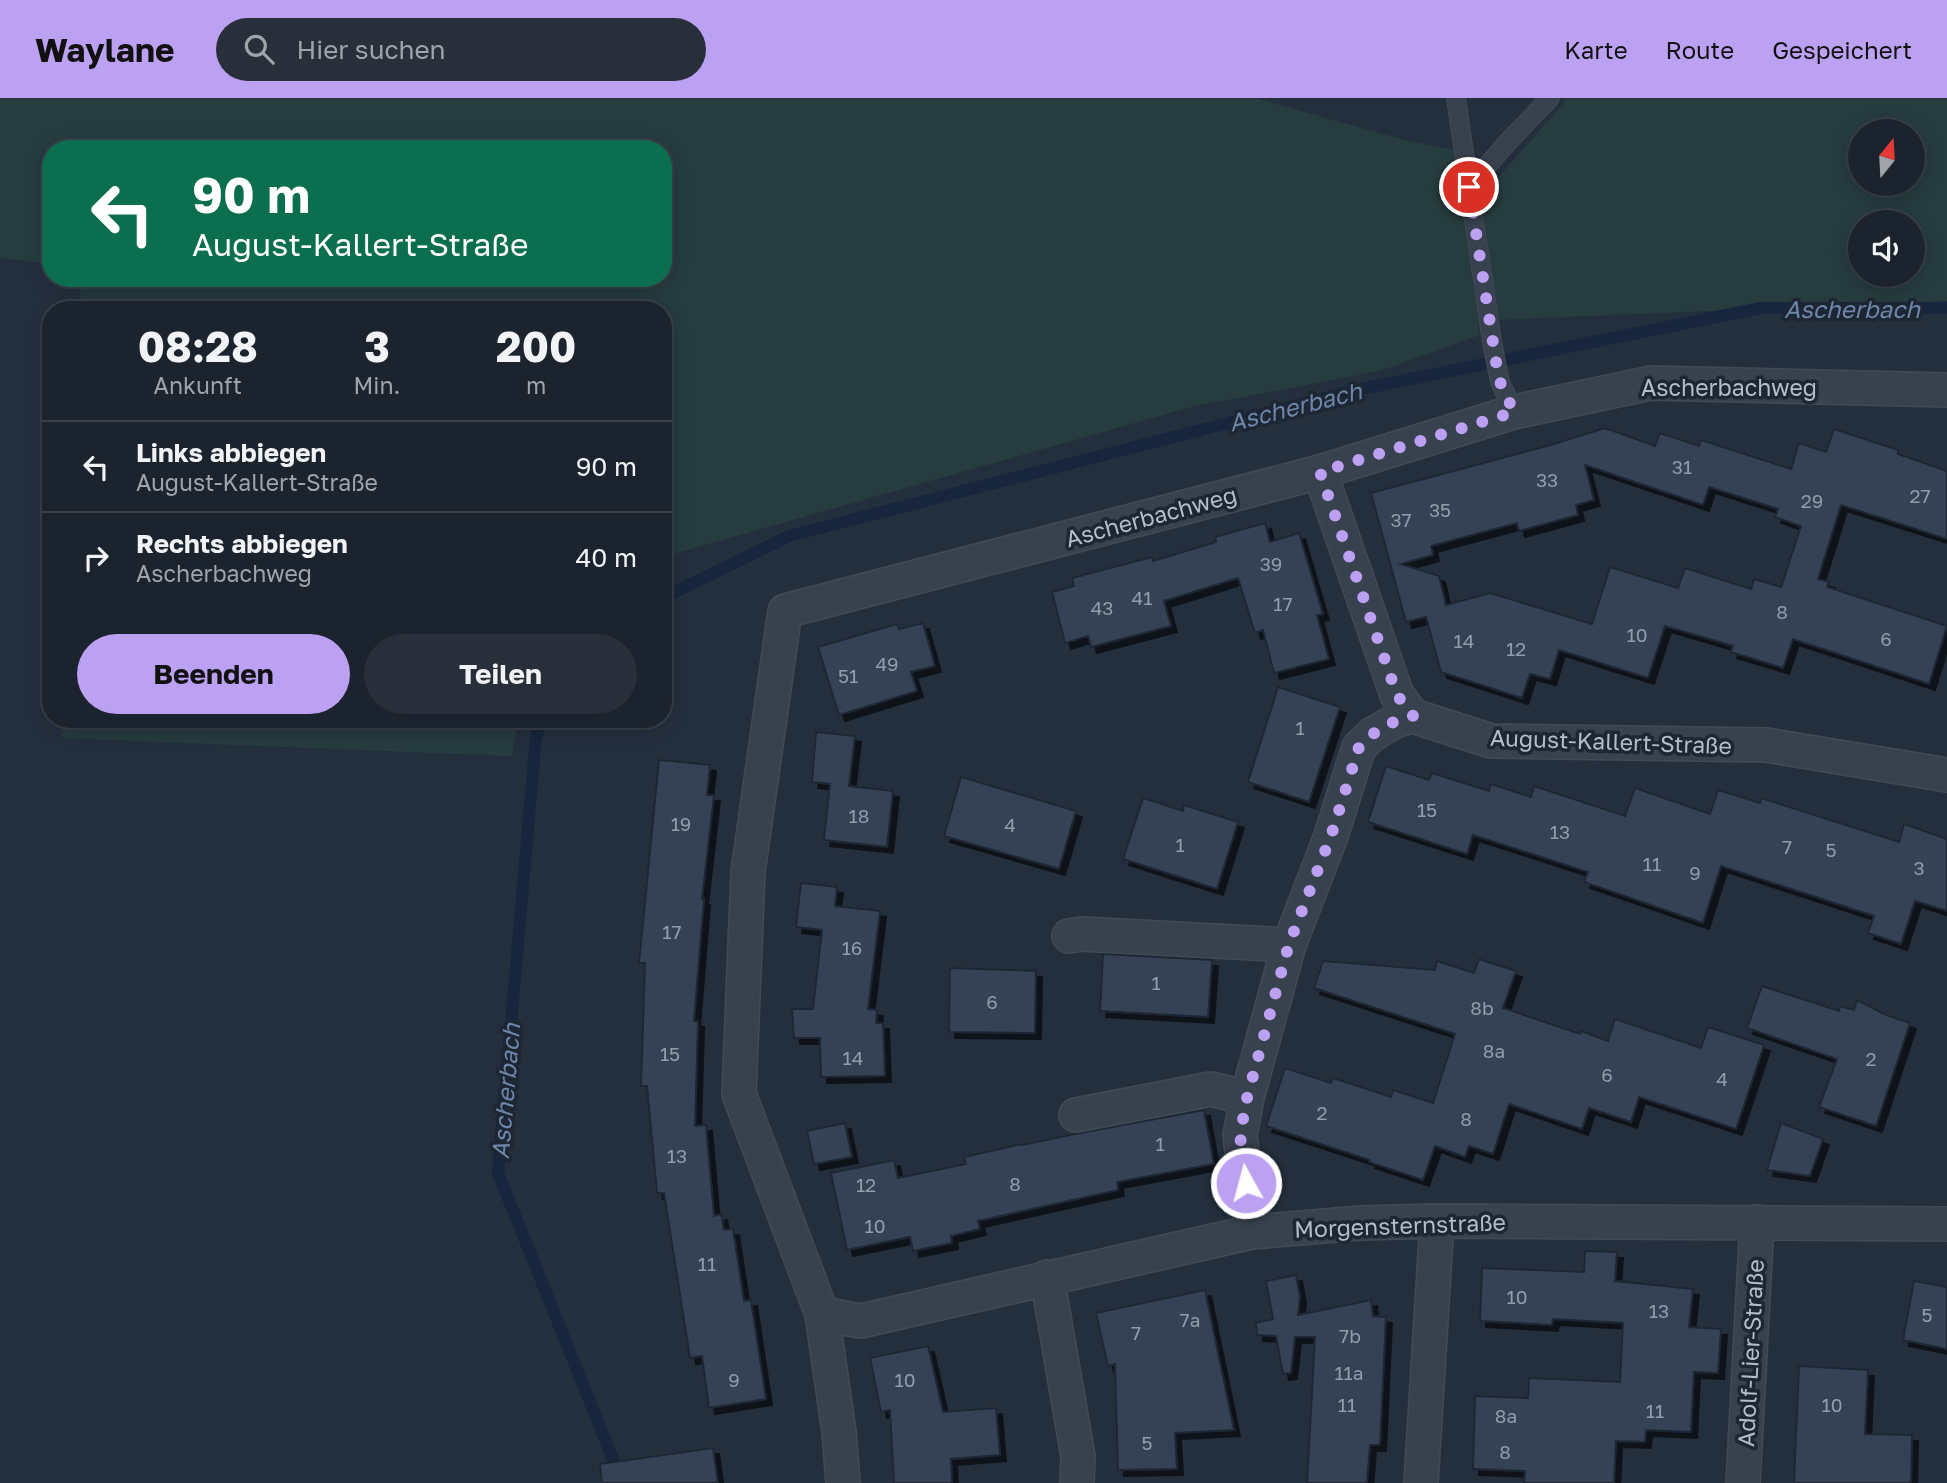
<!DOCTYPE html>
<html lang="de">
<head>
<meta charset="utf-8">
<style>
	body { margin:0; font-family:"Golos Text",sans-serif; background:#282f3a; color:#f1f3f6; height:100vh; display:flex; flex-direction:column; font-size:26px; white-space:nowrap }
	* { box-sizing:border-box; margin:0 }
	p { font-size:23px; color:#a0a4aa }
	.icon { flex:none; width:38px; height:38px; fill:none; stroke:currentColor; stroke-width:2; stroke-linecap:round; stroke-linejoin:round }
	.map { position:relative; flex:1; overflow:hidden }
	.panel { position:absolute; left:42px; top:203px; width:630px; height:427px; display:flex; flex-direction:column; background:#1b232e; border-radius:28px; box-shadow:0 4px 18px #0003,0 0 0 2px #39404a }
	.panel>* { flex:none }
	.hud { position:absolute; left:42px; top:42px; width:630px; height:147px; border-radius:28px; box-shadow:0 4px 18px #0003,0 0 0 2px #39404a; background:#0b6e4f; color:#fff; overflow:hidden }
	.needle { width:46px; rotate:18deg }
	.tools { position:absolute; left:1848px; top:21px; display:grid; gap:14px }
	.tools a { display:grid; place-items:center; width:77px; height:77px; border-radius:50%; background:#1b232e; box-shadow:0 4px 18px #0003,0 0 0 2px #39404a; font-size:35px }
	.pin { position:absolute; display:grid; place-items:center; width:60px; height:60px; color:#fff; margin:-30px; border:4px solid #fff; border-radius:50%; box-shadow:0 2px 7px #0007 }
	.me { position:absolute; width:77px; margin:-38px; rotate:353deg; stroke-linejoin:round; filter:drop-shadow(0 0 5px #0008) }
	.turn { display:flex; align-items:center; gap:24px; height:147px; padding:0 35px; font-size:32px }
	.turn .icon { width:91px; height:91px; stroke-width:2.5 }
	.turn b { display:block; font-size:49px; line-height:60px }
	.eta { display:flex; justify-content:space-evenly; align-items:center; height:119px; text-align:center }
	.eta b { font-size:42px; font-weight:700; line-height:49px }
	.cta { display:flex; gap:14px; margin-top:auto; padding:14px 35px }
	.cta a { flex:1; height:80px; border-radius:42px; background:#bca0f2; color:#111; font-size:28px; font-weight:700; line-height:80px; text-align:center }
	.cta a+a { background:#282f3a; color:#f1f3f6 }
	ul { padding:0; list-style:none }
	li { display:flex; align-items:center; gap:21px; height:91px; padding:0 35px; border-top:2px solid #39404a }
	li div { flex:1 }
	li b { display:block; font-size:26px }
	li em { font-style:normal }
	header { display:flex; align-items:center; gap:42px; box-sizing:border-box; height:98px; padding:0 35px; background:#bca0f2; color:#111 }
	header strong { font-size:33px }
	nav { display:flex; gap:38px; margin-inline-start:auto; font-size:24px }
	.search { width:490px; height:63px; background:#282f3a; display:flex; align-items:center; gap:18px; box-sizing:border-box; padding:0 24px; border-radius:38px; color:#a0a4aa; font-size:26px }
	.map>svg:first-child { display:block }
</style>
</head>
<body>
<header>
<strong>Waylane</strong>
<div class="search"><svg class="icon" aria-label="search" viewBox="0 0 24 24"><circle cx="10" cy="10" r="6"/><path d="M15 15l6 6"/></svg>Hier suchen</div>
<nav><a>Karte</a><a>Route</a><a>Gespeichert</a></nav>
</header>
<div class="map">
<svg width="1947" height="1385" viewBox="0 0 1947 1385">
	<defs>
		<filter id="shadow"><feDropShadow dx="6" dy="6" stdDeviation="0" flood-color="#0009"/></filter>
	</defs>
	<rect width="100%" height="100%" fill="#242f3e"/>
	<!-- green -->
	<path fill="#263c3f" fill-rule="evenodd" d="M 0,0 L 1255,0 L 1405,42 L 1454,52 L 1480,237 L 1380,273 L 1191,309 L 663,459 L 663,212 L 83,212 L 78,180 L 663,180 L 663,51 L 51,51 L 51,166 L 0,160 Z
		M 1568,0 L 1947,0 L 1947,203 L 1496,222 L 1482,98 ZM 1860,33 L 1913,33 L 1913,86 L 1860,86 ZM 1860,124 L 1913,124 L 1913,177 L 1860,177 Z
		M 63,621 L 518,621 L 512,658 L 62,640 Z"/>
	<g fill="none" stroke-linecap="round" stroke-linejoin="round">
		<!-- stream -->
		<path stroke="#17263c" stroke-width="12" d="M 663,500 L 789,438 L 1356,292 L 1761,210 L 1947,210
			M 542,621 L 536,638 L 498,1075 L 616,1369 L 619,1385"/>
	</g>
	<!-- building -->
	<path fill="#364354" stroke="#1f2835" stroke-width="2" fill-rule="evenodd" filter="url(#shadow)" d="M 1605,330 L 1655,348 L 1660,335 L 1699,348 L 1701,342 L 1791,371 L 1799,345 L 1826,354 L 1834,331 L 1898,352 L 1898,356 L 1947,373 L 1947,441 L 1841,407 L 1818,481 L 1829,484 L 1827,489 L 1947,528 L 1929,586 L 1793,541 L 1783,570 L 1731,554 L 1733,548 L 1665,528 L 1648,580 L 1559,552 L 1550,581 L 1530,576 L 1522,600 L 1441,574 L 1426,519 L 1406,524 L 1371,395 L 1547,348 ZM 1585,367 L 1703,407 L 1709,389 L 1778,411 L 1775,419 L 1801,428 L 1781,489 L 1754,481 L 1751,491 L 1685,470 L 1678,490 L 1610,469 L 1592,526 L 1490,495 L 1446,507 L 1439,478 L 1401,466 L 1433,457 L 1431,448 L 1517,425 L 1519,433 L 1578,417 L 1576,407 L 1594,402 Z
		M 1265,425 L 1270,444 L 1299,435 L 1323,516 L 1317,517 L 1329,561 L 1274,575 L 1263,532 L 1255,535 L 1238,480 L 1164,503 L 1171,528 L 1091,549 L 1088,538 L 1065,545 L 1052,494 L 1074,488 L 1072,480 L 1152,459 L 1153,463 L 1216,444 L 1215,439 Z
		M 923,525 L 935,568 L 911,574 L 917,593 L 839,617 L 818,549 L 897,526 L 899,531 Z
		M 1278,589 L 1340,609 L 1309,704 L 1248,684 Z
		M 816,634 L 855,638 L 849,688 L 893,693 L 887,749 L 824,742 L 830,686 L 812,684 Z
		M 659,662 L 710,667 L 707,697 L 714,697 L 702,801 L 704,801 L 694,923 L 698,923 L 695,1028 L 706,1027 L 714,1118 L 721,1116 L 724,1132 L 733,1131 L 744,1203 L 751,1202 L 766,1301 L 709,1310 L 702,1258 L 690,1260 L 664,1095 L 657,1095 L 647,988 L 641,988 L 645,865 L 639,865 Z
		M 1386,668 L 1429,682 L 1432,675 L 1489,693 L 1491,686 L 1531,699 L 1534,688 L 1625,718 L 1635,690 L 1710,716 L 1718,692 L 1760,705 L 1761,700 L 1899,744 L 1904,726 L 1947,741 L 1947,813 L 1915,803 L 1901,846 L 1868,835 L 1874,818 L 1721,768 L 1703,825 L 1584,784 L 1588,774 L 1473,737 L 1467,756 L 1368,724 Z
		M 961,679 L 1076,713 L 1059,771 L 944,738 Z
		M 1143,700 L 1183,713 L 1184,707 L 1238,724 L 1217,791 L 1123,761 Z
		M 801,785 L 837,789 L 835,808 L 880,813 L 868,911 L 877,912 L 876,925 L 883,925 L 885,978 L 821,979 L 820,940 L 794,940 L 792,911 L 813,911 L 822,832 L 796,829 Z
		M 1103,856 L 1212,862 L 1208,919 L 1100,913 Z
		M 1479,861 L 1516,873 L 1503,910 L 1580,936 L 1581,933 L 1608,943 L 1615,921 L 1701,950 L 1708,929 L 1764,947 L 1736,1031 L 1639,999 L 1631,1024 L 1589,1010 L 1582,1031 L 1509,1006 L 1493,1056 L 1469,1048 L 1465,1059 L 1435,1048 L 1423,1082 L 1369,1064 L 1370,1062 L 1266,1028 L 1285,970 L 1331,985 L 1333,980 L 1391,999 L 1393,992 L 1433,1005 L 1455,936 L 1314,890 L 1323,863 L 1435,872 L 1437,863 L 1474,875 Z
		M 950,870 L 1036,873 L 1035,935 L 949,934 Z
		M 1762,888 L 1839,913 L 1840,908 L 1854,912 L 1857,902 L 1886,917 L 1910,925 L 1876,1028 L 1819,1009 L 1837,961 L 1747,930 Z
		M 1204,1012 L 1214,1066 L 1117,1084 L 1118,1092 L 978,1123 L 980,1131 L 951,1138 L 952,1145 L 913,1153 L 910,1139 L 847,1152 L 831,1075 L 894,1062 L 898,1080 L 966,1066 L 964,1059 L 1022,1046 L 1022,1047 L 1075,1036 Z
		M 845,1025 L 852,1059 L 814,1066 L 807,1033 Z
		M 1781,1025 L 1823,1041 L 1810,1078 L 1767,1072 Z
		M 1585,1153 L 1617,1154 L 1615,1183 L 1693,1191 L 1689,1229 L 1721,1231 L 1718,1275 L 1694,1274 L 1691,1334 L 1646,1332 L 1645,1344 L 1616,1343 L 1614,1385 L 1524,1385 L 1525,1373 L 1473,1371 L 1475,1298 L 1528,1300 L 1529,1280 L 1620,1284 L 1623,1225 L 1553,1221 L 1552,1227 L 1480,1223 L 1482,1170 L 1584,1174 Z
		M 1296,1177 L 1300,1199 L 1298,1217 L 1371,1202 L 1373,1218 L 1386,1219 L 1380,1347 L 1370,1347 L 1367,1385 L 1307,1385 L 1315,1239 L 1295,1239 L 1291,1275 L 1283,1276 L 1276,1238 L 1257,1237 L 1256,1225 L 1273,1221 L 1266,1183 Z
		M 1914,1183 L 1947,1189 L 1947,1251 L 1903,1242 Z
		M 1205,1192 L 1234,1332 L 1175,1335 L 1177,1371 L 1118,1372 L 1115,1266 L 1108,1268 L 1096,1215 Z
		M 928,1248 L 943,1314 L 996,1310 L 1000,1357 L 951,1361 L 952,1385 L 894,1385 L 890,1312 L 881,1314 L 870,1260 Z
		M 1799,1268 L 1868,1272 L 1865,1336 L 1912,1337 L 1911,1385 L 1794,1385 Z
		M 713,1350 L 718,1385 L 602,1385 L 600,1366 Z"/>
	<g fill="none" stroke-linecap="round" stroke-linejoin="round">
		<defs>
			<path id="service" d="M 1456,0 L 1492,244 L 1500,284 L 1514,314
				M 1469,89 L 1505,47 L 1550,0"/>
			<path id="minor" d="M 1320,374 L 1397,597 L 1413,618 L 1491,643 L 1766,647 L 1947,677
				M 1069,838 L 1082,836 L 1289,847
				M 1076,1017 L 1211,991 L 1247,1000
				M 1252,1134 L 1240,1037 L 1247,1000 L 1289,847 L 1331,738 L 1359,649 L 1373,636 L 1397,622 L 1413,618
				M 1047,1179 L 1078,1358 L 1077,1385
				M 822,1216 L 861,1223 L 1252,1134 L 1361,1125 L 1437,1123 L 1947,1126
				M 843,1385 L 839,1334 L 822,1216 L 739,996 L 748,774 L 785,513 L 1320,374 L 1514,314 L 1651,285 L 1947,292
				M 1421,1385 L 1437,1123
				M 1743,1385 L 1757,1124"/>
		</defs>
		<!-- service casing -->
		<use href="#service" stroke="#414a57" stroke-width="20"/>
		<!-- minor casing -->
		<use href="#minor" stroke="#414a57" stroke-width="36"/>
		<!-- service -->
		<use href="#service" stroke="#38414e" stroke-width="18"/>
		<!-- minor -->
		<use href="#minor" stroke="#38414e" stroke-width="33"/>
	</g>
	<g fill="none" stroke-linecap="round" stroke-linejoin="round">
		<!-- route -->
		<path stroke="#bca0f2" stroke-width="12" stroke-dasharray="0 21.6" d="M 1246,1085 L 1240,1037 L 1247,1000 L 1289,846 L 1331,738 L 1359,649 L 1373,636 L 1397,622 L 1413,618 L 1397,597 L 1320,374 L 1514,314 L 1500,284 L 1496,264 L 1469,89"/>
	</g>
	<g text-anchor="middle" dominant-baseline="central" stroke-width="7" stroke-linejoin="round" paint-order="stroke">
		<!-- number labels -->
		<g font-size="19" fill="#929caa">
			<text x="1682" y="368">31</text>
			<text x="1547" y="381">33</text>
			<text x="1920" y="397">27</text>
			<text x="1812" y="402">29</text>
			<text x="1440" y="411">35</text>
			<text x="1401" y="421">37</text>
			<text x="1271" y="465">39</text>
			<text x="1142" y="499">41</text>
			<text x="1283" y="505">17</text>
			<text x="1102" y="509">43</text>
			<text x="1782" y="513">8</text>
			<text x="1637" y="536">10</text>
			<text x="1886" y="540">6</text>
			<text x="1464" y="542">14</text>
			<text x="1516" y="550">12</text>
			<text x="887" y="565">49</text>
			<text x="848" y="577">51</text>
			<text x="1300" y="629">1</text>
			<text x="1427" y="711">15</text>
			<text x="859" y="717">18</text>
			<text x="681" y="725">19</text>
			<text x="1010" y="726">4</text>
			<text x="1560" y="733">13</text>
			<text x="1180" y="746">1</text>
			<text x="1787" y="748">7</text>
			<text x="1831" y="751">5</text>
			<text x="1652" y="765">11</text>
			<text x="1919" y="769">3</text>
			<text x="1695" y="774">9</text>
			<text x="672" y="833">17</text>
			<text x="852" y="849">16</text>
			<text x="1156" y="884">1</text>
			<text x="992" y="903">6</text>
			<text x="1482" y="909">8b</text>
			<text x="1494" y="952">8a</text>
			<text x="670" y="955">15</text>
			<text x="853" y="959">14</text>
			<text x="1871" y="960">2</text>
			<text x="1607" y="976">6</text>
			<text x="1722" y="980">4</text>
			<text x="1322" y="1014">2</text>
			<text x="1466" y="1020">8</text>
			<text x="1160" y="1045">1</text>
			<text x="677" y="1057">13</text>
			<text x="1015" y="1085">8</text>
			<text x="866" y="1086">12</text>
			<text x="875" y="1127">10</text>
			<text x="707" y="1165">11</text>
			<text x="1517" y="1198">10</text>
			<text x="1659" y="1212">13</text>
			<text x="1927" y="1216">5</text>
			<text x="1190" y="1221">7a</text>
			<text x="1136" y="1234">7</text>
			<text x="1350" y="1237">7b</text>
			<text x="1349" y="1274">11a</text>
			<text x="734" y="1281">9</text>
			<text x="905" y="1281">10</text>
			<text x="1347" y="1306">11</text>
			<text x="1832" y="1306">10</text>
			<text x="1655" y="1312">11</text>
			<text x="1506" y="1317">8a</text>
			<text x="1147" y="1344">5</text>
			<text x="1505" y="1353">8</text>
		</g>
		<!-- street labels -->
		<g font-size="23" fill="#b4bcc9" stroke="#1d2633">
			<text x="1729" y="289">Ascherbachweg</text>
			<text transform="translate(1151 418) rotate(-15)">Ascherbachweg</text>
			<text transform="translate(1611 643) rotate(2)">August-Kallert-Straße</text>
			<text transform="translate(1400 1127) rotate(-2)">Morgensternstraße</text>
			<text transform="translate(1750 1255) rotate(-87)">Adolf-Lier-Straße</text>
		</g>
		<!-- water labels -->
		<g font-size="24" font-style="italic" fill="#6d86a8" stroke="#1d2633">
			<text x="1852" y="210">Ascherbach</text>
			<text transform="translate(1295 308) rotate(-14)">Ascherbach</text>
			<text transform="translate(505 993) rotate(-85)">Ascherbach</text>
		</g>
	</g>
</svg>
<div class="tools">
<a><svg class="needle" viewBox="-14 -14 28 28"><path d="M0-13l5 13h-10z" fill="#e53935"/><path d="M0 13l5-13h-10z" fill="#a0a4aa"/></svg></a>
<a><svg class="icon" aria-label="sound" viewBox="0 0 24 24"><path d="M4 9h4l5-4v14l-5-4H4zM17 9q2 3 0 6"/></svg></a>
</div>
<div class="pin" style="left:1469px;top:89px;background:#d93025"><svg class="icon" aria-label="arrive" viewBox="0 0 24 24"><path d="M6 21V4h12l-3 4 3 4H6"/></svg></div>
<svg class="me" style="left:1246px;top:1085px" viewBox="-20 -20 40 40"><circle r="17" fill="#bca0f2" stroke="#fff" stroke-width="3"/><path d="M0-11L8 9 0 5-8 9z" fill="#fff"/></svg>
<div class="hud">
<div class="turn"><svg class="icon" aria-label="left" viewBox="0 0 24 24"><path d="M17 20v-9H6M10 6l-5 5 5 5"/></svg><div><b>90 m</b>August-Kallert-Straße</div></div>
</div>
<section class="panel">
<div class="eta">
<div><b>08:28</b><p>Ankunft</p></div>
<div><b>3</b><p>Min.</p></div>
<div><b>200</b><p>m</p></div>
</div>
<ul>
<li><svg class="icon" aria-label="left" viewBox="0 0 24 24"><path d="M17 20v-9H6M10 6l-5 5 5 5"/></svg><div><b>Links abbiegen</b><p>August-Kallert-Straße</p></div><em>90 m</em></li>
<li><svg class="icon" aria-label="right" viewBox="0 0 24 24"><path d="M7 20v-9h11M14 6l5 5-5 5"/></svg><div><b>Rechts abbiegen</b><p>Ascherbachweg</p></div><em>40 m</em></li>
</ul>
<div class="cta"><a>Beenden</a><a>Teilen</a></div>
</section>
</div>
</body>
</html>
